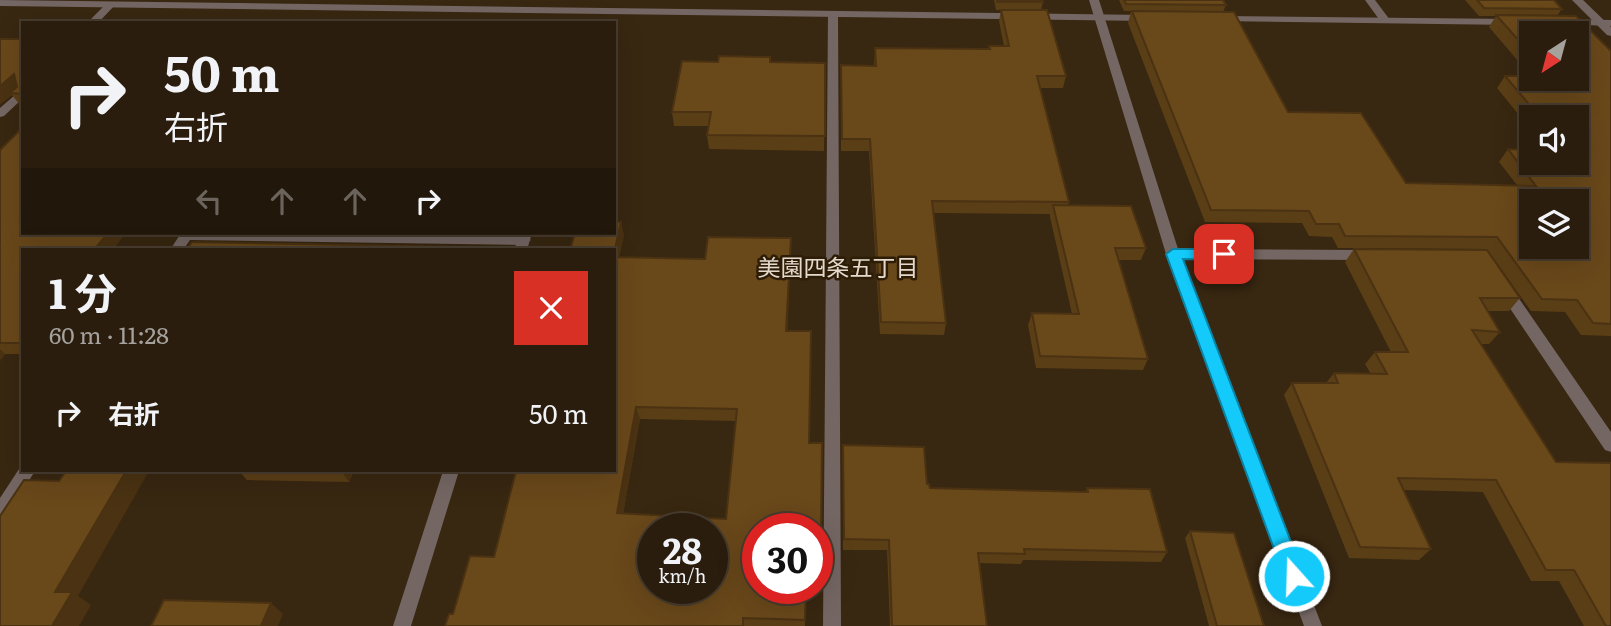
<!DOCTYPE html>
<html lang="ja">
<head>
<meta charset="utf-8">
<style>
	body { margin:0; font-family:Literata,"Noto Sans JP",serif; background:#322616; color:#f1f3f6; height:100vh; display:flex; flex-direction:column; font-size:26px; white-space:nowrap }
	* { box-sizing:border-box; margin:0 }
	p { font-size:23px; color:#a5a29d }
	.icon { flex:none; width:38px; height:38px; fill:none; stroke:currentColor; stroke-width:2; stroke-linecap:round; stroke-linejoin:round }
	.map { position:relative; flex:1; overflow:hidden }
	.sheet { position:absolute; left:21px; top:248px; width:595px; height:224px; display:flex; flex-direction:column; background:#2a1d0d; border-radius:0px; box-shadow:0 7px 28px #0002,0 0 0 2px #463b2e }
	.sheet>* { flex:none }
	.banner { position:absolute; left:21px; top:21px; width:595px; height:214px; border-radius:0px; box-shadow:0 7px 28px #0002,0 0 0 2px #463b2e; background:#2a1d0d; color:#f1f3f6; overflow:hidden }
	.needle { width:46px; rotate:216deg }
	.controls { position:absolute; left:1519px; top:21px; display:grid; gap:14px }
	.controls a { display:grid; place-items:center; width:70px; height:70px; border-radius:0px; background:#2a1d0d; box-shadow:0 7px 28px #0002,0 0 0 2px #463b2e; font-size:35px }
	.speed { position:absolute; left:637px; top:513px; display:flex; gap:14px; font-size:35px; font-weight:700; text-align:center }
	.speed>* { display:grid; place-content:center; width:91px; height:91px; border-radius:50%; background:#2a1d0d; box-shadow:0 7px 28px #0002,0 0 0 2px #463b2e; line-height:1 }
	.speed small { font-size:18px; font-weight:400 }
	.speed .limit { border:10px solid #d22; background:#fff; color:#111 }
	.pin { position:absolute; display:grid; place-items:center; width:60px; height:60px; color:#fff; margin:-30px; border-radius:14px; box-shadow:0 4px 10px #0006 }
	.me { position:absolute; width:77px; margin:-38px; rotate:340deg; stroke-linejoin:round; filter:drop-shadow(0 0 5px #0008) }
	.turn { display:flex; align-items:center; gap:24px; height:147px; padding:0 28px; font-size:32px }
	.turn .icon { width:91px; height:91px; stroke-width:2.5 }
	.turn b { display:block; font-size:49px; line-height:60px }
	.lanes { display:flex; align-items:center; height:66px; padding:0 28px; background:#0003; justify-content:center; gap:35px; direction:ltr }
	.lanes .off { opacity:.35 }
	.round { display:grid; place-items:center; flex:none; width:74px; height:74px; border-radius:0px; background:#322616 }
	.overview { display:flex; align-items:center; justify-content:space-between; height:119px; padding:0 28px }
	h1 { font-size:42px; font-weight:700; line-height:52px }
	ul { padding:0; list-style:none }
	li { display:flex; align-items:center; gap:21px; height:91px; padding:0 28px }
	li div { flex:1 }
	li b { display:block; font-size:26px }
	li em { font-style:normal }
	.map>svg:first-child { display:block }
</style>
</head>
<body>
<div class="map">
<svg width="1611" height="626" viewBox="0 0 1611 626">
	<rect width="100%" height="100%" fill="#382711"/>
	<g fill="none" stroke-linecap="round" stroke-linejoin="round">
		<!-- minor -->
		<path fill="#746663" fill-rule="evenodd" d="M 1089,0 L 1099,0 L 1178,249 L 1368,250 L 1375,255 L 1368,260 L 1181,259 L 1322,626 L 1304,626 L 1166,254 Z
			M 1365,0 L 1375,0 L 1390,20 L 1389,22 L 1381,22 Z
			M 1572,0 L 1583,0 L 1611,27 L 1611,36 L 1607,35 Z
			M 107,3 L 115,5 L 98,23 L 87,23 Z
			M 833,11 L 838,14 L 841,626 L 823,626 L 828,14 Z
			M 23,88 L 23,98 L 4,116 L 0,117 L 0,108 Z
			M 181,233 L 524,235 L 531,240 L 524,245 L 190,240 L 183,250 L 170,250 Z
			M 1506,286 L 1511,287 L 1611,432 L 1611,452 L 1605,450 L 1501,295 L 1499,291 L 1501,287 Z
			M 21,466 L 23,471 L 35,471 L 6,517 L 0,520 L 0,498 Z"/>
		<!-- tertiary -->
		<path fill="#746663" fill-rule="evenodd" d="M 0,0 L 1148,15 L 1153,18 L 1148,21 L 0,6 Z
			M 1220,16 L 1512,19 L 1517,22 L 1512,25 L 1216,21 L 1215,19 Z
			M 1563,19 L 1611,20 L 1611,26 L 1559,24 L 1559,20 Z
			M 520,233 L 532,233 L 527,250 L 514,250 Z
			M 443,471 L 459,471 L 411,626 L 393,626 Z"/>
	</g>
	<!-- wall -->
	<path fill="#5a3e16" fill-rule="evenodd" d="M 994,0 L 1042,0 L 1043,2 L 1041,10 L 1066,76 L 1063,88 L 1040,88 L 1069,202 L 1068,205 L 1146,248 L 1141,260 L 1119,260 L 1148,359 L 1143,370 L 1036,368 L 1028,325 L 1032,313 L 1072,314 L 1050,217 L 1050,214 L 934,213 L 946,323 L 944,335 L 880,334 L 869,151 L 841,151 L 841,77 L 874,66 L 875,48 L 988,49 L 989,46 L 1004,46 L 999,21 L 1001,10 L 996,10 Z
		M 1119,0 L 1223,0 L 1226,5 L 1223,12 L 1288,112 L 1406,183 L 1517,185 L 1499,162 L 1508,149 L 1531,150 L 1528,146 L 1531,143 L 1531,163 L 1577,163 L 1577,117 L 1531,117 L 1531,130 L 1497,88 L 1505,76 L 1577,79 L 1531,33 L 1531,76 L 1489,27 L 1496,16 L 1479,16 L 1465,0 L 1554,0 L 1562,9 L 1557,16 L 1611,51 L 1611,336 L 1581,335 L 1565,312 L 1531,311 L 1487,249 L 1338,248 L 1332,237 L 1309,236 L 1302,223 L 1205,222 L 1128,23 L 1131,11 L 1124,11 Z
		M 0,39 L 23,39 L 23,105 L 20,105 L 12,95 L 0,104 Z
		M 771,62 L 825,63 L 824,151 L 709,149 L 707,135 L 709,126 L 674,126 L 672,112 Z
		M 0,150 L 23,250 L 23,354 L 5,354 L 0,361 Z
		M 624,235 L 619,257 L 705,259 L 791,238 L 787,331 L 809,443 L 822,443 L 821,550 L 817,550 L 817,528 L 758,528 L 806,588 L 805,626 L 445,626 L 494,557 L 614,471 L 614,250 ZM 640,419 L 736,421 L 726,519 L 623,514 Z
		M 1354,249 L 1520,298 L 1509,311 L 1488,311 L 1500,332 L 1489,344 L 1481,344 L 1611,626 L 1584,626 L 1559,581 L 1531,581 L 1483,492 L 1403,490 L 1431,549 L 1419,560 L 1349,558 L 1284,395 L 1292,383 L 1326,383 L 1334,373 L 1371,374 L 1365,364 L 1375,352 L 1391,352 L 1345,262 Z
		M 843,445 L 927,484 L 930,488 L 1085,492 L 1087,488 L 1167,552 L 1161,562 L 1023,560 L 1021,564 L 980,563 L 987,626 L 890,626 L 887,550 L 843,550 Z
		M 239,471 L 354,471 L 349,482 L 247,480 Z
		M 1190,531 L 1264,626 L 1209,626 L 1185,538 Z"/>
	<!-- shaded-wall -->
	<path fill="#4a3212" d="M 14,74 L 23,85 L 10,93 L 12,95 L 0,104 L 0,86 Z
		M 621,222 L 624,235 L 616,270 L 614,261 L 614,253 Z
		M 108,233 L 126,233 L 113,250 L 94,250 Z
		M 791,238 L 791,251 L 787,344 L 786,331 Z
		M 0,349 L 5,354 L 0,361 Z
		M 636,407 L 640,419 L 621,525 L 617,513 Z
		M 126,471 L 149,471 L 78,596 L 91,605 L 79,626 L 52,626 L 55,592 Z
		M 341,471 L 354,471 L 349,482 Z
		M 271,603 L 283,614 L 278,626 L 261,626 Z"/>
	<!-- building -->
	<path fill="#69481a" stroke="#4a3212" stroke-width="2" fill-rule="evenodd" d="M 997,0 L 1042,0 L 1043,2 L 997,2 Z
		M 1124,0 L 1223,0 L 1226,5 L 1126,4 Z
		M 1477,0 L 1554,0 L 1562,9 L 1484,8 Z
		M 1001,10 L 1047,10 L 1066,76 L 1037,76 L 1069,202 L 932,201 L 946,323 L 881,322 L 870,139 L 842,139 L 841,65 L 876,66 L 875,48 L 990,49 L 989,46 L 1009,46 Z
		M 1132,11 L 1234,12 L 1288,112 L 1361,113 L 1406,183 L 1536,186 L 1508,149 L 1531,150 L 1531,163 L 1577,163 L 1577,117 L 1540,117 L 1505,76 L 1531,76 L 1531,79 L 1577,79 L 1577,33 L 1531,33 L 1531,54 L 1496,15 L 1576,16 L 1611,51 L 1611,324 L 1593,323 L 1577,300 L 1542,299 L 1497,237 L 1345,236 L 1339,224 L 1316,224 L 1309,211 L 1211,210 ZM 1531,201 L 1577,201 L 1577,247 L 1531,247 Z
		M 0,39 L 23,39 L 23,94 L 10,93 L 17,87 L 14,74 L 0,86 Z
		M 719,56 L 770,57 L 770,62 L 825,63 L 825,136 L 707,135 L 711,112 L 672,112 L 682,61 L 718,62 Z
		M 23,127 L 23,233 L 108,233 L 94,250 L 23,250 L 23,343 L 0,343 L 0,150 Z
		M 1053,205 L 1131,206 L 1146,248 L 1115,248 L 1148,359 L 1040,356 L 1032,313 L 1079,314 Z
		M 614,222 L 621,222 L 614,253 L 614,250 L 570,250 L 575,233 L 614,233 Z
		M 708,237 L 791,238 L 786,331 L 811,331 L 809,443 L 822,443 L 821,538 L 817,538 L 817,528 L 758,528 L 758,588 L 806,588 L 805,620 L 743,618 L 743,626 L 445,626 L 449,614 L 453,614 L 470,556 L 494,557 L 516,471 L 614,471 L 614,257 L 705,259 ZM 636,407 L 737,409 L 726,519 L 617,513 ZM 653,528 L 712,528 L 712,588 L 653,588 Z
		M 192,242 L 459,247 L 458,250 L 186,250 Z
		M 1354,249 L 1487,250 L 1520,298 L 1480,298 L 1500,332 L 1472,330 L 1556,462 L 1611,463 L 1611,626 L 1606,626 L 1574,570 L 1546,570 L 1496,480 L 1398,478 L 1431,549 L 1360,547 L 1292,383 L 1338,383 L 1334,373 L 1387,374 L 1375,352 L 1408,352 Z
		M 843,445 L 924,447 L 927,484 L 929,484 L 930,488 L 1088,492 L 1087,488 L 1150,489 L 1167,552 L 1024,549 L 1025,554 L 978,553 L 987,626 L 892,626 L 889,540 L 844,539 Z
		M 66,471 L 126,471 L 55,592 L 72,592 L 52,626 L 0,626 L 0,516 L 24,480 L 59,481 Z
		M 1190,531 L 1234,533 L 1264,626 L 1217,626 Z
		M 164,600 L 271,603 L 261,626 L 151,626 Z"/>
	<!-- route -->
	<path fill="#13cafb" stroke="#0c83a3" stroke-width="2" d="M 1173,249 L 1224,249 L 1232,254 L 1224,260 L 1183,259 L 1304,576 L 1301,583 L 1294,586 L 1287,583 L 1284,576 L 1166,254 Z"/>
	<g text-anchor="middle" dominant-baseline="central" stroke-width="5" stroke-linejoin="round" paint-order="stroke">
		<!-- neighbourhood labels -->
		<g font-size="23" fill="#e4d9cc" stroke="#2d1d07">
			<text x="838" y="266">美園四条五丁目</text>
		</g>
	</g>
</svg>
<div class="controls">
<a><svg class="needle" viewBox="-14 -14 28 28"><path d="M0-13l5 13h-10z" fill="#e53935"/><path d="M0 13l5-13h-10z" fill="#a5a29d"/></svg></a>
<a><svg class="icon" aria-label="sound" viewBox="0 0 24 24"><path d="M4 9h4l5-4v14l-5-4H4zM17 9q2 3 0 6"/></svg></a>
<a><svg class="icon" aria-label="layers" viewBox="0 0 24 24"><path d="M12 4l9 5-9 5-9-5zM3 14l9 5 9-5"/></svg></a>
</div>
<div class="speed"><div>28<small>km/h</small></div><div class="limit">30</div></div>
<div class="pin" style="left:1224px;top:254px;background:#d93025"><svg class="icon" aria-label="arrive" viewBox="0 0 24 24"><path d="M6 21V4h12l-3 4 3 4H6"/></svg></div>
<svg class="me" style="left:1294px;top:576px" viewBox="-20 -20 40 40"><circle r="17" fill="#13cafb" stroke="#fff" stroke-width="3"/><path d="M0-11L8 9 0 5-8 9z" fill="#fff"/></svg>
<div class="banner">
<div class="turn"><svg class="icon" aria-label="right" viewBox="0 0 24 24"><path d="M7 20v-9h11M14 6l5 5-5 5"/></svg><div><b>50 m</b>右折</div></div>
<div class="lanes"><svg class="icon off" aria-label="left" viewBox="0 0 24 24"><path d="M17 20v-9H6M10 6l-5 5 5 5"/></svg><svg class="icon off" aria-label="ahead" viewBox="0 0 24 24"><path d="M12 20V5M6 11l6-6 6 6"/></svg><svg class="icon off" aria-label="ahead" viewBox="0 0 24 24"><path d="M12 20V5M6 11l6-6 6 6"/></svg><svg class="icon" aria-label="right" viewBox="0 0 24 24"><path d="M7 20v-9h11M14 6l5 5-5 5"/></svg></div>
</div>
<section class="sheet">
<div class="overview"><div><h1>1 分</h1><p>60 m · 11:28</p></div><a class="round" style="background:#d93025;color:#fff"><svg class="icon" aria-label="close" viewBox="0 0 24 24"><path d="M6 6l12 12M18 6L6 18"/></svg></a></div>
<ul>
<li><svg class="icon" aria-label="right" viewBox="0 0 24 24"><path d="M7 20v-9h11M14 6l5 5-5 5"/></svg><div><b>右折</b></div><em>50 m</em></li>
</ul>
</section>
</div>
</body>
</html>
